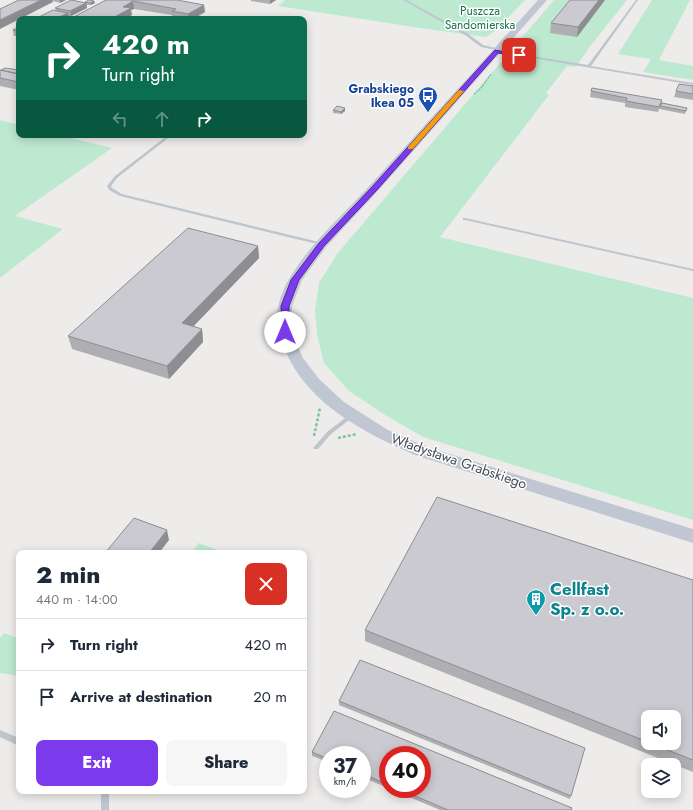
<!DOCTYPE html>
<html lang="en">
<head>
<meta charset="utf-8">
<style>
	body { margin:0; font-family:Jost,sans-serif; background:#f6f6f7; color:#1f2937; height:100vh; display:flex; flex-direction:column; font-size:15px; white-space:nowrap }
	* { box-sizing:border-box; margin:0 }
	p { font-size:13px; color:#747a83 }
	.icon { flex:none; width:22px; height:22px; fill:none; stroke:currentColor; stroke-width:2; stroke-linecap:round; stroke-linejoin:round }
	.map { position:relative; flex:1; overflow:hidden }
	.side { position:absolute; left:16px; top:550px; width:291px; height:244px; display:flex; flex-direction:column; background:#fff; border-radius:8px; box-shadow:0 2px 10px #0003 }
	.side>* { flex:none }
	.guide { position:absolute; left:16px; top:16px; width:291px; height:122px; border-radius:8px; box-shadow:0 2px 10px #0003; background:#0b6e4f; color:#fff; overflow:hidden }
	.fabs { position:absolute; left:641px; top:710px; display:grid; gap:8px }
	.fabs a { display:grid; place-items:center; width:40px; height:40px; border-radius:8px; background:#fff; box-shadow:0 2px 10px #0003; font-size:20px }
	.speed { position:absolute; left:319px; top:746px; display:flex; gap:8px; font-size:20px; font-weight:700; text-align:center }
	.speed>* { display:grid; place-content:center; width:52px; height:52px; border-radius:50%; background:#fff; box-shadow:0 2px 10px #0003; line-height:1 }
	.speed small { font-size:10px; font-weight:400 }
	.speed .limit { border:6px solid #d22; background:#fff; color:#111 }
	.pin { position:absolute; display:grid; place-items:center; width:34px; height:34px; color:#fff; margin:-17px; border-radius:8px; box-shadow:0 2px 6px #0006 }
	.me { position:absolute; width:44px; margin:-22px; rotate:0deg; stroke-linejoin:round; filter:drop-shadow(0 0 3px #0008) }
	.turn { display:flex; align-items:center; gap:14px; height:84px; padding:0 20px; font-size:18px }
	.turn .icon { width:52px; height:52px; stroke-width:2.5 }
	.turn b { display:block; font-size:28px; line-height:34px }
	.lanes { display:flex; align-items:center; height:38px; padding:0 20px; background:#0003; justify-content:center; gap:20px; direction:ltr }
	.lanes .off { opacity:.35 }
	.round { display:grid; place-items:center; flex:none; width:42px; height:42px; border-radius:8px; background:#f6f6f7 }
	.headline { display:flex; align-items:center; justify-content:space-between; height:68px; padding:0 20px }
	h1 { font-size:24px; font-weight:800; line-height:30px }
	.button { display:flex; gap:8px; margin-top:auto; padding:8px 20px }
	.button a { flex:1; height:46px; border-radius:8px; background:#7c3aed; color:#fff; font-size:16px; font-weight:800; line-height:46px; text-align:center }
	.button a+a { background:#f6f6f7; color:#1f2937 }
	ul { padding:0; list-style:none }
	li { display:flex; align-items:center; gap:12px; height:52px; padding:0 20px; border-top:1px solid #e0e1e3 }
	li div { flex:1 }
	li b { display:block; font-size:15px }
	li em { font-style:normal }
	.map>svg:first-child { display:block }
</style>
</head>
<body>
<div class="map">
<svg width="693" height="810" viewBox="0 0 693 810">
	<rect width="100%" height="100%" fill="#eeeceb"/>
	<!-- green -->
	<path fill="#bde9d1" d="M 285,0 L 525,0 L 495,31 L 486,37 L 420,28 L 278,6 Z
		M 554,0 L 627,0 L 588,49 L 576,67 L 567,66 L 546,93 L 549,95 L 440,237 L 693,298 L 693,520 L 423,437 L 385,415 L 349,391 L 324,363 L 317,334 L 315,310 L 319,283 L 337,254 Z
		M 652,0 L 690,0 L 659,60 L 693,66 L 693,80 L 643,72 L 651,59 L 618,54 Z
		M 0,120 L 19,125 L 19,135 L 59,135 L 112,148 L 15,216 L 63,229 L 0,278 Z
		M 199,543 L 225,553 L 191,553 Z
		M 4,633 L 19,639 L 19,676 L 0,673 L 0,638 Z"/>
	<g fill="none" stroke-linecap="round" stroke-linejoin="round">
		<!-- path-far1 -->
		<path stroke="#79c3a4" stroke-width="1.5" stroke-dasharray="2 1" stroke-linecap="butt" d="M 474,94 L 481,88 L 491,74"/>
		<!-- path -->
		<path stroke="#79c3a4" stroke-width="2.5" stroke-dasharray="3 2" stroke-linecap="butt" d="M 314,436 L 320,408
			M 338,438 L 357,434"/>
		<!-- lane -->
		<path fill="#bec5cd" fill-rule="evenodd" d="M 403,0 L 406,0 L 467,33 L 483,45 L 500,49 L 500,51 L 588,65 L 636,0 L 638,0 L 591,66 L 693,83 L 693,85 L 496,52 L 496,50 L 481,47 L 465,35 Z
			M 168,135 L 172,135 L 117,178 L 111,186 L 112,188 L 122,194 L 323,243 L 323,245 L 321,245 L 120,196 L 109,190 L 107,186 L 115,176 Z
			M 463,218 L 465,218 L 693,269 L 693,271 L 465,220 L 463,220 Z
			M 351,414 L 353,415 L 354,416 L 353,417 L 331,434 L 318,449 L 314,449 L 313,448 L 314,447 L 327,432 L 349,415 Z
			M 0,730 L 19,738 L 19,746 L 0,737 Z
			M 101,791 L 109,791 L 109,810 L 101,810 Z"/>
		<!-- secondary -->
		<path fill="#c0c7d3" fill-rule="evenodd" d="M 538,0 L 547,0 L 377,192 L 326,247 L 302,280 L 292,306 L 292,333 L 303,358 L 319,379 L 344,402 L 388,430 L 427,447 L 693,529 L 693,543 L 415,455 C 365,433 307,404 285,350 C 283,345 279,339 278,333 C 274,315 280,294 289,279 C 311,242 344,214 373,182 C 428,122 483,61 538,0 Z"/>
	</g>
	<!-- wall -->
	<path fill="#aeaeb3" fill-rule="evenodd" d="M 19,0 L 66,0 L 60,3 L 53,1 L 53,2 Z
		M 106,0 L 204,5 L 205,12 L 193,19 L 172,19 L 172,15 L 134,9 L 131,10 L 132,15 Z
		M 251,0 L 276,0 L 270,4 L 251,1 Z
		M 605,0 L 577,37 L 550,33 L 551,23 Z
		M 94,1 L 95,3 L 91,5 L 87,5 L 87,8 L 71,16 L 68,16 L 69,18 L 56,10 L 55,8 L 85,3 L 85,2 Z
		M 19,27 L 19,36 L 14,36 L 13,30 Z
		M 0,70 L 19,70 L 19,90 L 0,86 Z
		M 693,86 L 693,100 L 674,97 L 676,91 Z
		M 591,91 L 662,100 L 662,103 L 687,108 L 685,114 L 659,109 L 658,112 L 625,107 L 625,103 L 590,97 Z
		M 333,110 L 345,111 L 341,114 L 333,113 Z
		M 258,246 L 259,258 L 193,327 L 202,329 L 203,342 L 169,379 L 72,349 L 68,336 Z
		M 693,580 L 693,772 L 365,641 L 365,630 ZM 648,717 L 674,743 L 648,743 Z
		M 339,701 L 585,748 L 570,799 L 339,705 Z
		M 334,711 L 572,808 L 571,810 L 440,810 L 390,789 L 422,789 L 422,755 L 388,755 L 388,788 L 362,777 L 362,755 L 328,755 L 328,762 L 312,756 L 312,752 Z"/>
	<!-- shaded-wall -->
	<path fill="#8d8d92" d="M 41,0 L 52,0 L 53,2 L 0,29 L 0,20 Z
		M 60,0 L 66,0 L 60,3 Z
		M 270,0 L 276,0 L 270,4 Z
		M 599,0 L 605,0 L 577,37 L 578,27 Z
		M 94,1 L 95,3 L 91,5 L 90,3 Z
		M 133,1 L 134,9 L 131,10 L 132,15 L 125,19 L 111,19 L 123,7 Z
		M 86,3 L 87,8 L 71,16 L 70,11 Z
		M 204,5 L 205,12 L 193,19 L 189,19 L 188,14 Z
		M 68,13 L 69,18 L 66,19 L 55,19 Z
		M 345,108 L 345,111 L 341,114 L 341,112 Z
		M 258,246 L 259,258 L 183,337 L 182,323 Z
		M 202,329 L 203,342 L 169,379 L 167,366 Z
		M 167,530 L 169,540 L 159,553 L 149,553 Z"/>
	<!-- building -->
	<path fill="#cacad0" stroke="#8d8d92" d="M 19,0 L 41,0 L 0,20 L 0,9 Z
		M 71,0 L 86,3 L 70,11 L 55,8 Z
		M 89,0 L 90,0 L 94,1 L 90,3 L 85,2 Z
		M 106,0 L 177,0 L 204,5 L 188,14 L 172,11 L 176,9 L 133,1 L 123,7 L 131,8 L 111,19 L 70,19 Z
		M 570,0 L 599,0 L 578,27 L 551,23 Z
		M 53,10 L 68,13 L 55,19 L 35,19 Z
		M 19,27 L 19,31 L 13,30 Z
		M 5,68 L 19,70 L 19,74 L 1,70 Z
		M 0,70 L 19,74 L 19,82 L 0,78 Z
		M 679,84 L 693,86 L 693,94 L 676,91 Z
		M 592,88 L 662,100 L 659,107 L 626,101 L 627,98 L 591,91 Z
		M 662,103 L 687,108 L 686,111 L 660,106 Z
		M 337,106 L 345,108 L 341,112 L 333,110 Z
		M 188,228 L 258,246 L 182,323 L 202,329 L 167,366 L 68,336 Z
		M 437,497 L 693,580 L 693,760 L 650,743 L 674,743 L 674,717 L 648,717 L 648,742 L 365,630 Z
		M 134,518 L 167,530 L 149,553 L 105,553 Z
		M 360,660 L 585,748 L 571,796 L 339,701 Z
		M 334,711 L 572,808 L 571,810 L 448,810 L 399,789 L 422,789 L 422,755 L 388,755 L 388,785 L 362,773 L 362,755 L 328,755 L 328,759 L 312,752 Z"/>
	<!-- route -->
	<path fill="#7c3aed" stroke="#51269a" d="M 495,50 L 521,55 L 519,56 L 498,53 L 376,191 L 324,246 L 299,280 L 289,306 L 289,332 L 285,335 L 282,334 L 281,306 L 291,280 L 319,243 L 371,188 Z"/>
	<!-- slow -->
	<path fill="#f59e0b" d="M 459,90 L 464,91 L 413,149 L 408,149 L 408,147 Z"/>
	<!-- icons -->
	<defs>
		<symbol id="bus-pin" viewBox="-11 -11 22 30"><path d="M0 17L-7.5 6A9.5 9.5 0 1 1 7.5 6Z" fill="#1a4fb4" stroke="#fff"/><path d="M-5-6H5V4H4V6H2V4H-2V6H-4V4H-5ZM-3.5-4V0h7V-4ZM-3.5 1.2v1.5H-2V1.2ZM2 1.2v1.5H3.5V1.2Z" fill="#fff"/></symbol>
		<symbol id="building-pin" viewBox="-11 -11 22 30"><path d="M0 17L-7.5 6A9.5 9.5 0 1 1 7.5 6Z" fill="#0f9aa8" stroke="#fff"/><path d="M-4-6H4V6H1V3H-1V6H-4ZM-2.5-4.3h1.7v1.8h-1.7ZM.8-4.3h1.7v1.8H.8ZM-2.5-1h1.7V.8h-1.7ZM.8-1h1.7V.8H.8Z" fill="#fff"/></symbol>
	</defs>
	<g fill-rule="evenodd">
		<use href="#bus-pin" x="417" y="85" width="22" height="30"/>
		<use href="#building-pin" x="525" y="588" width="22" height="30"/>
	</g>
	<g text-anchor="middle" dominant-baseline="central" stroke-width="3" stroke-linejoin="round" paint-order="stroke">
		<!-- far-park labels -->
		<g font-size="12" fill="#1f6f4e" stroke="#fff">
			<text x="480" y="11">Puszcza<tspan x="480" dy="14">Sandomierska</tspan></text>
		</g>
		<!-- far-transit labels -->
		<g font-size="12" font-weight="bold" fill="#164399" stroke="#fff" text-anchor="end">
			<text x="414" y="89">Grabskiego<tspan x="414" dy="14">Ikea 05</tspan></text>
		</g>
		<!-- street labels -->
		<g font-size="14" fill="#464d57" stroke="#fff">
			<text transform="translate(459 461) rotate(19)">Władysława Grabskiego</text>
		</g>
		<!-- near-culture labels -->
		<g font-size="17" font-weight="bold" fill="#0d838f" stroke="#fff" text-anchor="start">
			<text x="550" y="589">Cellfast<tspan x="550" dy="20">Sp. z o.o.</tspan></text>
		</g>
	</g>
</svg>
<div class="fabs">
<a><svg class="icon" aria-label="sound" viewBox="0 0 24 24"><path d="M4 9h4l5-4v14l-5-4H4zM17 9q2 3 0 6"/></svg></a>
<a><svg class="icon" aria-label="layers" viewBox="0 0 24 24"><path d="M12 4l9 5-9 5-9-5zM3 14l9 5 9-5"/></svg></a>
</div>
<div class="speed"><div>37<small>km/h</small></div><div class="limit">40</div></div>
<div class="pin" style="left:519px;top:55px;background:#d93025"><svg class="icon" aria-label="arrive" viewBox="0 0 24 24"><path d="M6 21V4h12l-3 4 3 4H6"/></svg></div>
<svg class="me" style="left:285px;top:332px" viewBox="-20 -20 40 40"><circle r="19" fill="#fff"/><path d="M0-13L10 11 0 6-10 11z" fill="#7c3aed"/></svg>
<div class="guide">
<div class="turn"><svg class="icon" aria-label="right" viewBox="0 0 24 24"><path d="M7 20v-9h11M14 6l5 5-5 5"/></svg><div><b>420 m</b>Turn right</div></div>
<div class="lanes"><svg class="icon off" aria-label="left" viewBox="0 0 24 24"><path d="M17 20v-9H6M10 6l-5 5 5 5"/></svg><svg class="icon off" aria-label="ahead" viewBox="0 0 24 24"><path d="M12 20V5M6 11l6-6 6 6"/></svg><svg class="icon" aria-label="right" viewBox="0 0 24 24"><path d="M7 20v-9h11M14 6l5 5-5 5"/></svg></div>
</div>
<section class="side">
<div class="headline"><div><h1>2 min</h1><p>440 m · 14:00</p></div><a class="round" style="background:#d93025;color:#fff"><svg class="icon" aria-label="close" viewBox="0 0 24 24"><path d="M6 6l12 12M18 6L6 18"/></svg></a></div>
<ul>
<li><svg class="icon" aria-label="right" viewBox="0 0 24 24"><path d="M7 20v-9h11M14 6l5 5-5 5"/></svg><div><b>Turn right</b></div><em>420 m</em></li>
<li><svg class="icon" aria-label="arrive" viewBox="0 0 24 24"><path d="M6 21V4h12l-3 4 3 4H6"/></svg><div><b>Arrive at destination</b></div><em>20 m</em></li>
</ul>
<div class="button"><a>Exit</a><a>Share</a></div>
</section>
</div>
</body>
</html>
